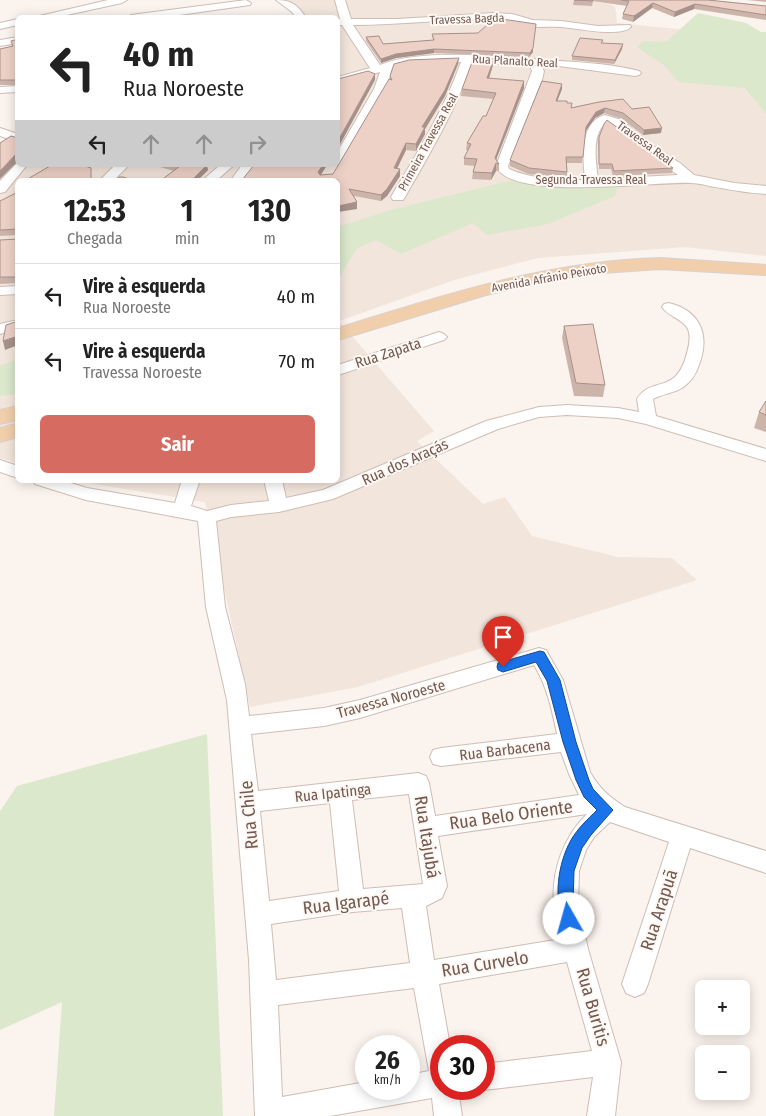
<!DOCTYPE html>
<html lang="pt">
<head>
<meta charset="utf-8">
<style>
	body { margin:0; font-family:"Fira Sans Condensed",sans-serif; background:#f2f2f2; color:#222; height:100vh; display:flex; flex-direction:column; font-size:19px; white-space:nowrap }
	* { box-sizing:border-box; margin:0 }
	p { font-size:16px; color:#767676 }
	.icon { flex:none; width:28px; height:28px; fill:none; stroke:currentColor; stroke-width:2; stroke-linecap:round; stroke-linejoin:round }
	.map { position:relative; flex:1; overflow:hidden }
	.side { position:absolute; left:15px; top:178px; width:325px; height:305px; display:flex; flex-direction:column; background:#fff; border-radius:8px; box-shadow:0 2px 12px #0003 }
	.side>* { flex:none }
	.top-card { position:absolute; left:15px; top:15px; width:325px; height:152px; border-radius:8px; box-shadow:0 2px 12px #0003; background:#fff; color:#222; overflow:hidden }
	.fabs { position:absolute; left:695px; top:980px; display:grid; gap:10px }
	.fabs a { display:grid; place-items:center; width:55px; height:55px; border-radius:8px; background:#fff; box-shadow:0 2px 12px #0003; font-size:25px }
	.speed { position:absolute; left:355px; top:1035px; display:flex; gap:10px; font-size:25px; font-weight:700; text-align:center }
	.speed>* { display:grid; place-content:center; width:65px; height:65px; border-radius:50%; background:#fff; box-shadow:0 2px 12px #0003; line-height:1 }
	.speed small { font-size:12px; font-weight:400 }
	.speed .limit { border:8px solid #d22; background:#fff; color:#111 }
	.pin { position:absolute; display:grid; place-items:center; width:42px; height:42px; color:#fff; margin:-51px -21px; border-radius:50% 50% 50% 0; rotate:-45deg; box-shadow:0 0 5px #0007 }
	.pin .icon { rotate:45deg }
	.me { position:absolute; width:55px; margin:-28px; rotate:353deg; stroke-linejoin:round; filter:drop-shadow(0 0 4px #0008) }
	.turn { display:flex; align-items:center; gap:18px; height:105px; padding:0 25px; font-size:22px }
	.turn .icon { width:65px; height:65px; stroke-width:2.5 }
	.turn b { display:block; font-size:35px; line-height:42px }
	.lanes { display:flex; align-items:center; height:48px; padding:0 25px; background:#0003; justify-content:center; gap:25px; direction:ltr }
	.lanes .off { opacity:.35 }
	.eta { display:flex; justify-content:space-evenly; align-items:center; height:85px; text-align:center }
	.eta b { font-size:30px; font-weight:700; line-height:35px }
	.cta { display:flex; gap:10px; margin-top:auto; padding:10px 25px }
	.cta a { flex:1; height:58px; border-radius:8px; background:#d66b61; color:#fff; font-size:20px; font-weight:700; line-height:58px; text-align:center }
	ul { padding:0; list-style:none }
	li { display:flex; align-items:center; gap:15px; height:65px; padding:0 25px; border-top:1px solid #e0e0e0 }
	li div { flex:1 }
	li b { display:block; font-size:19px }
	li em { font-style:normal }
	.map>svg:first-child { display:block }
</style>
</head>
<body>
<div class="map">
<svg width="766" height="1116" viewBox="0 0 766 1116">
	<rect width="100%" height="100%" fill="#fbf3ed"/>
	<!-- residential -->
	<path fill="#f2e5dc" d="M 285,0 L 598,0 L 615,6 L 617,23 L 766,38 L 766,256 L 685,247 L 538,258 L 454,280 L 339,321 L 434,431 L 417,441 L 483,504 L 505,497 L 532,536 L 618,557 L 672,558 L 697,580 L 358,687 L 250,707 L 205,502 L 70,480 L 338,480 L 338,180 L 18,180 L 17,463 L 0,458 L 0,183 L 18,165 L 338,165 L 338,18 L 298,17 L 295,6 Z"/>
	<!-- green -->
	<path fill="#dbe8cc" d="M 698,13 L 746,23 L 761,32 L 766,32 L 766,114 L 745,88 L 678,82 L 665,66 L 637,47 L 643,41 L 666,42 Z
		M 508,181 L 618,186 L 615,196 L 548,224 L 487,235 L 473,223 L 401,254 L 376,240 L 357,248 L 338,279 L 338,227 L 387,211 Z
		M 17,359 L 17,394 L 0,396 L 0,366 Z
		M 207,734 L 223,1116 L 54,1116 L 62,1002 L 0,1030 L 0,811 L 17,786 Z"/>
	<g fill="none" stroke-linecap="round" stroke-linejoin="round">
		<defs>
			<path id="minor" d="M 108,0 L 127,0 L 122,3 L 53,18 L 31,18 Z
				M 246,0 L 251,3 L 250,5 L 158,18 L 126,18 L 131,15 Z
				M 276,0 C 291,0 298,5 306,18 L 296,18 L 292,12 Z
				M 335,0 L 345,0 L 351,19 L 398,19 L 493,13 L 512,14 L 533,20 L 561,21 L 598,26 L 630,25 L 631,27 C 620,38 576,28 561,27 C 551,26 540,28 530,26 C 517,23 507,19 493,19 C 446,19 400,25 353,25 L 380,65 C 419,49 488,56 532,59 C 567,62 604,62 639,71 L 641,73 L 639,75 L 635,76 L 559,66 L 541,66 L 544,71 L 542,80 L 508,166 L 509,169 C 534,180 559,180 585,180 C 583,159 579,122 605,115 L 621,120 L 657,149 L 680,163 L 694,175 L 734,183 L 766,186 L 766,194 C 751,193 736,191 721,188 C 711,187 701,183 691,183 C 655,181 510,202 496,166 L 532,71 L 530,66 L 472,62 C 456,110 430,153 405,197 L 403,200 L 393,200 L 391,197 C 417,153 444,110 461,62 L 409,64 L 392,69 L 386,89 L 344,161 L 338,165 L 338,151 L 374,89 L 380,72 L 338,83 L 338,77 L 370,68 L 342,25 L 338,25 L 338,19 L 340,19 ZM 606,123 L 613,126 L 649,155 L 678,175 L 598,179 C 596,163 591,134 606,123 Z
				M 18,19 L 18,25 L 0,29 L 0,23 Z
				M 18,37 L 18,43 L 0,46 L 0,40 Z
				M 18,86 L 18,92 L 0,93 L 0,87 Z
				M 0,128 L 18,134 L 18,142 L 0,136 Z
				M 18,162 L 18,165 L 27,165 L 5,192 L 0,193 L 0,181 Z
				M 115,165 L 129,165 L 114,180 L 100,180 Z
				M 220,165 L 234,165 L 217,180 L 203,180 Z
				M 242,165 L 254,165 L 244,180 L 231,180 Z
				M 18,286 L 18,294 L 0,295 L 0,287 Z
				M 669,303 C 698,310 709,332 701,359 C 698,368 695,377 688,383 C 679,393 664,393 653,399 L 656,416 L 766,449 L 766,461 L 646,424 L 618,418 L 567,415 L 539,417 L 498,429 L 333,499 L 279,512 L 231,517 L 216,521 L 225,607 L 245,684 L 249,716 L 324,708 L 360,700 L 539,648 L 546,650 L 563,680 L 590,772 C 599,788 609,797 625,807 L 766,851 L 766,873 L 690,848 L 648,984 L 644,993 L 635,997 L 626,993 L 622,984 L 669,842 L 610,822 L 594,837 L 586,850 L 579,871 L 578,905 L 588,949 L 621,1062 L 615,1116 L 587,1116 L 593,1077 L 484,1090 L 480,1089 L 484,1089 L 484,1064 L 592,1051 L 567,962 L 439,984 L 450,1046 L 441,1046 L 441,1089 L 458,1089 L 462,1116 L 434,1116 L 432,1098 L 330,1116 L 255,1116 L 249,960 L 227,700 L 206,607 L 198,521 L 86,500 L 35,484 L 32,480 L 61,480 L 87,488 L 175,503 L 182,480 L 200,480 L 191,506 L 207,511 L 231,505 L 269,501 L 264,480 L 282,480 L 286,498 L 323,490 L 486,421 L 539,407 L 567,405 L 618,408 L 639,412 L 637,399 C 653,374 677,398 688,349 C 690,341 691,332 686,326 C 679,318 667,315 662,307 L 664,304 ZM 534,665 C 547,686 552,710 557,734 L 441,748 L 433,750 L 430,757 L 433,764 L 441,766 L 561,752 L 569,774 L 579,795 L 435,816 L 429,783 L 426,776 L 418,773 L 258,791 L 251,734 L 324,726 L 360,718 ZM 409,794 L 423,884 L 363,889 L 352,800 ZM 330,803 L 339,891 L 269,901 L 260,811 ZM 587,814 C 563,837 551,872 554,905 C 555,917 559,928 561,939 L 434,960 L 426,906 L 442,898 L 447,886 L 438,836 ZM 402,908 L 410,963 L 276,980 L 271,924 L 352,912 ZM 414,988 L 429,1071 L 409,1075 L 409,1089 L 366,1089 L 366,1082 L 282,1097 L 278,1005 Z
				M 18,320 L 18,329 L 0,334 L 0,324 Z
				M 439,332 L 444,334 L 447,337 L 444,340 L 338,375 L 338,365 Z
				M 0,460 L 18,466 L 18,478 L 0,472 Z"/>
			<path id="major" d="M 660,258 L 766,265 L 766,275 L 660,269 L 588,274 L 552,280 L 486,295 L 338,340 L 338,328 C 443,295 549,261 660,258 Z
				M 18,406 L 18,420 L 0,424 L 0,410 Z
				M 18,423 L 18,437 L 0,442 L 0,428 Z"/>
		</defs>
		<!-- minor casing -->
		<use href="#minor" stroke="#cebdb5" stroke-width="2"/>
		<!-- major casing -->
		<use href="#major" stroke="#d8d1ce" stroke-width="2"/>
		<!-- minor -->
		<use href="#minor" fill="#fff" fill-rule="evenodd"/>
		<!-- major -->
		<use href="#major" fill="#f1cfad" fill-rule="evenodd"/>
	</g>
	<!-- wall -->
	<path fill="#ccb4ab" d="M 572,0 L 708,0 L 766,6 L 766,20 L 694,9 L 674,17 L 652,8 L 633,22 L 622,19 L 623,14 L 627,6 L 593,1 L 592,6 L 573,5 L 574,0 Z
		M 747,0 L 766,0 L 766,2 Z
		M 432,34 L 533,52 L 529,57 L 434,53 L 396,58 L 381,63 L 366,41 L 366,37 L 383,44 L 433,40 Z
		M 18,39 L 18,85 L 0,85 L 0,49 L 13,46 Z
		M 603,40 L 602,43 L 622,49 L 614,64 L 572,60 L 572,56 Z
		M 494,59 L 493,65 L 489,78 L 524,88 L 496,160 L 499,164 L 499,171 L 496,171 L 491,180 L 472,179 L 473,172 L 475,166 L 464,165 L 464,158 L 468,150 L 466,150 L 467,143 L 486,116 L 493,99 L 461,96 L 462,89 Z
		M 458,64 L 445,96 L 425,129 L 425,134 L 416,151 L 406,150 L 397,168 L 400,176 L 387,196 L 381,201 L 354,196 L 357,202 L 357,209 L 254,165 L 327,165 L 321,175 L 333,174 L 390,79 L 390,76 Z
		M 562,84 L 562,89 L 557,101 L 567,103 L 571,108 L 599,102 L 632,109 L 661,133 L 643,135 L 622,119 L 604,113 L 595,118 L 585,132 L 582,163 L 566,163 L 567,172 L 567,178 L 528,174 L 510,166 L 510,160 Z
		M 599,137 L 673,168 L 672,173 L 613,176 L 611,169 L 599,169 L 598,142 Z
		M 153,165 L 209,165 L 207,166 L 208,170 L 198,180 L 164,180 L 164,178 L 174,171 Z
		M 18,192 L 18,235 L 0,236 L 0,201 Z
		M 18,239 L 18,283 L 0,284 L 0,240 Z
		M 564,326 L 605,385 L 603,397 L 574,396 L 562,338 Z
		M 766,401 L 766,432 L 754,428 L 759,412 Z"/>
	<!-- shaded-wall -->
	<path fill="#a6928b" d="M 653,3 L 652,8 L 633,22 L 634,16 Z
		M 695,4 L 694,9 L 674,17 L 675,12 Z
		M 623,44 L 622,49 L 614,64 L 615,60 Z
		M 533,48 L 533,52 L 529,57 L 530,53 Z
		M 434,49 L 434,53 L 396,58 L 381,63 L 381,59 L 396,54 Z
		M 459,58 L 458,64 L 445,96 L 425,129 L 425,134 L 416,151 L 416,144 L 422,127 Z
		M 494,59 L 493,65 L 487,85 L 487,78 Z
		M 375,74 L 375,80 L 338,148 L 338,141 Z
		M 524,81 L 524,88 L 494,165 L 495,158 Z
		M 562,84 L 562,89 L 555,107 L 556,101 Z
		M 605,108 L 604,113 L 595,118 L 585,132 L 586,127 L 596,112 Z
		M 662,128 L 661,133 L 643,135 L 644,130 Z
		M 406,143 L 406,150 L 394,175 L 394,168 Z
		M 16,154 L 18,161 L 0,179 L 0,171 Z
		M 496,163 L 496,171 L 491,180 L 492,173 Z
		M 203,165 L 209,165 L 207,166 L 208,170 L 198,180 L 192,180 Z
		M 323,165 L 327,165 L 318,179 L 318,172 Z
		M 400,169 L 400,176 L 387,196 L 381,201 L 381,195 Z
		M 357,202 L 357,209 L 338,212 L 338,206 Z
		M 18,336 L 18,345 L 5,350 L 3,341 Z"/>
	<!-- building -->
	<path fill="#edd1c7" stroke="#a6928b" d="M 574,0 L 593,0 L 593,1 Z
		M 621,0 L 708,0 L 766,6 L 766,15 L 695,4 L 675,12 L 653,3 L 634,16 L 623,14 L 629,1 Z
		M 495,18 L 536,24 L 533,48 L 530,53 L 434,49 L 396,54 L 381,59 L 366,37 L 379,36 L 383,44 L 434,40 L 432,34 L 478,33 Z
		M 580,38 L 603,40 L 601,43 L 623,44 L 615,60 L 572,56 Z
		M 18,39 L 18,80 L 0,80 L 0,49 L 13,46 L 11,41 Z
		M 474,57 L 494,59 L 487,78 L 524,81 L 495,158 L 499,164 L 496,163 L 492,173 L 473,172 L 477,159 L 464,158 L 471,144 L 467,143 L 483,116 L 486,116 L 496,93 L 462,89 Z
		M 459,58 L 445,90 L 422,127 L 425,127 L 416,144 L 406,143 L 394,168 L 400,169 L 387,189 L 381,195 L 349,189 L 357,202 L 338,206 L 338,180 L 242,180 L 254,165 L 323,165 L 318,172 L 320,175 L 333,174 L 389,79 L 392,80 L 390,76 L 394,64 L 409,60 Z
		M 368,71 L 375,74 L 338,141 L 338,78 L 338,79 Z
		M 542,81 L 562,84 L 556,101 L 567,101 L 567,103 L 572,103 L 571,108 L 599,102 L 623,99 L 632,109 L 649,107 L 662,128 L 644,130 L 623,113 L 605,108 L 596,112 L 586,127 L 583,157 L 566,157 L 567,172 L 529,168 L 510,160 Z
		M 607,120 L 673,168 L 614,171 L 612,164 L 599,164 L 599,137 L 604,124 Z
		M 11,136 L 18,138 L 18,156 L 16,154 L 0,171 L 0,143 Z
		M 49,165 L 82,165 L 91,168 L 91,179 L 103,180 L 26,180 L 50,166 Z
		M 175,165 L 207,165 L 192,180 L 170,180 L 164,178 L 180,166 Z
		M 119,177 L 123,177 L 132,180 L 117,180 Z
		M 18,192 L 18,229 L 0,230 L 0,201 Z
		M 18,239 L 18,277 L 0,277 L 0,240 Z
		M 18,321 L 18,336 L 3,341 L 6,325 Z
		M 593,324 L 605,385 L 576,383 L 564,326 Z
		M 766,401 L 766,415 L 759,412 Z"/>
	<!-- route -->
	<path fill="#1a73e8" stroke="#114b97" d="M 540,651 L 544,652 L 560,680 L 576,742 L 589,780 L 593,789 L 613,810 L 591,835 L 582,848 L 574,871 L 573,904 L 577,919 L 574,924 L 569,926 L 564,924 C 553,899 558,863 571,840 C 578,828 587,820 597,810 L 584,797 L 576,780 L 563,742 L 547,681 L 536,662 L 503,672 L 498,670 L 497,667 L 498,663 Z"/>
	<g text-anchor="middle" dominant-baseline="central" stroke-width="4" stroke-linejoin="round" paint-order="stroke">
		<!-- far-street labels -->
		<g font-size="12" fill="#745951" stroke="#fdf8f3">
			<text transform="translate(467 19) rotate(-2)">Travessa Bagda</text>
			<text transform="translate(515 61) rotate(3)">Rua Planalto Real</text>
			<text transform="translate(428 142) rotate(-61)">Primeira Travessa Real</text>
			<text transform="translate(645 143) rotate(36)">Travessa Real</text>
			<text x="591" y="180">Segunda Travessa Real</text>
			<text transform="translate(549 278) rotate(-10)">Avenida Afrânio Peixoto</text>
		</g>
		<!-- street labels -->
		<g font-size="15" fill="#745951" stroke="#fdf8f3">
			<text transform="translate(388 353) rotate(-18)">Rua Zapata</text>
			<text transform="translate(405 462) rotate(-24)">Rua dos Araçás</text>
			<text transform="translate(391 699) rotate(-15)">Travessa Noroeste</text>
			<text transform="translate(505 750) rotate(-7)">Rua Barbacena</text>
			<text transform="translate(333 793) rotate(-6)">Rua Ipatinga</text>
		</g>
		<!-- near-street labels -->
		<g font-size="18" fill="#745951" stroke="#fdf8f3">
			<text transform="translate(249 815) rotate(-95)">Rua Chile</text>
			<text transform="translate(511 815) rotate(-8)">Rua Belo Oriente</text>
			<text transform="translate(427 837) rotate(81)">Rua Itajubá</text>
			<text transform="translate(346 903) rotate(-7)">Rua Igarapé</text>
			<text transform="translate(659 910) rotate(-72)">Rua Arapuã</text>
			<text transform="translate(485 964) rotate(-9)">Rua Curvelo</text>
			<text transform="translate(593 1007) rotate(74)">Rua Buritis</text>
		</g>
	</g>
</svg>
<div class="fabs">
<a>+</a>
<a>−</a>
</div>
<div class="speed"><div>26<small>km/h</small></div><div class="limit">30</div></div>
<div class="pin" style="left:503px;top:667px;background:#d93025"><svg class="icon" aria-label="arrive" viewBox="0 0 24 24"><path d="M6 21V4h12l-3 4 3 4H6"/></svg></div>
<svg class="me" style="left:569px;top:919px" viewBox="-20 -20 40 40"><circle r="19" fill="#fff"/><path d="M0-13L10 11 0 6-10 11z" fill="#1a73e8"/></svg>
<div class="top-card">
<div class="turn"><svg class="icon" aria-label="left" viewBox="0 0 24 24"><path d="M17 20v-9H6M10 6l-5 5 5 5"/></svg><div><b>40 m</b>Rua Noroeste</div></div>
<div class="lanes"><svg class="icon" aria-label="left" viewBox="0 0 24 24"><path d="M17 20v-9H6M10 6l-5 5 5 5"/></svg><svg class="icon off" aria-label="ahead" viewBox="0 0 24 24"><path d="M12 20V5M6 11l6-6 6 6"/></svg><svg class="icon off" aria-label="ahead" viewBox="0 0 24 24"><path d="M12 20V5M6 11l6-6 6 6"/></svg><svg class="icon off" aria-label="right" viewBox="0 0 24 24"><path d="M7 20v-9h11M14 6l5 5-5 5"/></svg></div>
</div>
<section class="side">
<div class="eta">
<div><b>12:53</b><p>Chegada</p></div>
<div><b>1</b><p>min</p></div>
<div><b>130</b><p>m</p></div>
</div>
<ul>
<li><svg class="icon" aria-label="left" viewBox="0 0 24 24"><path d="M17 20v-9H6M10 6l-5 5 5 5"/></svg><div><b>Vire à esquerda</b><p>Rua Noroeste</p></div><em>40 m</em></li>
<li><svg class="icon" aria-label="left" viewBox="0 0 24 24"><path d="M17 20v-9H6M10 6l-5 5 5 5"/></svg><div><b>Vire à esquerda</b><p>Travessa Noroeste</p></div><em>70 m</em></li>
</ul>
<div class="cta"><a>Sair</a></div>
</section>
</div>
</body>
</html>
